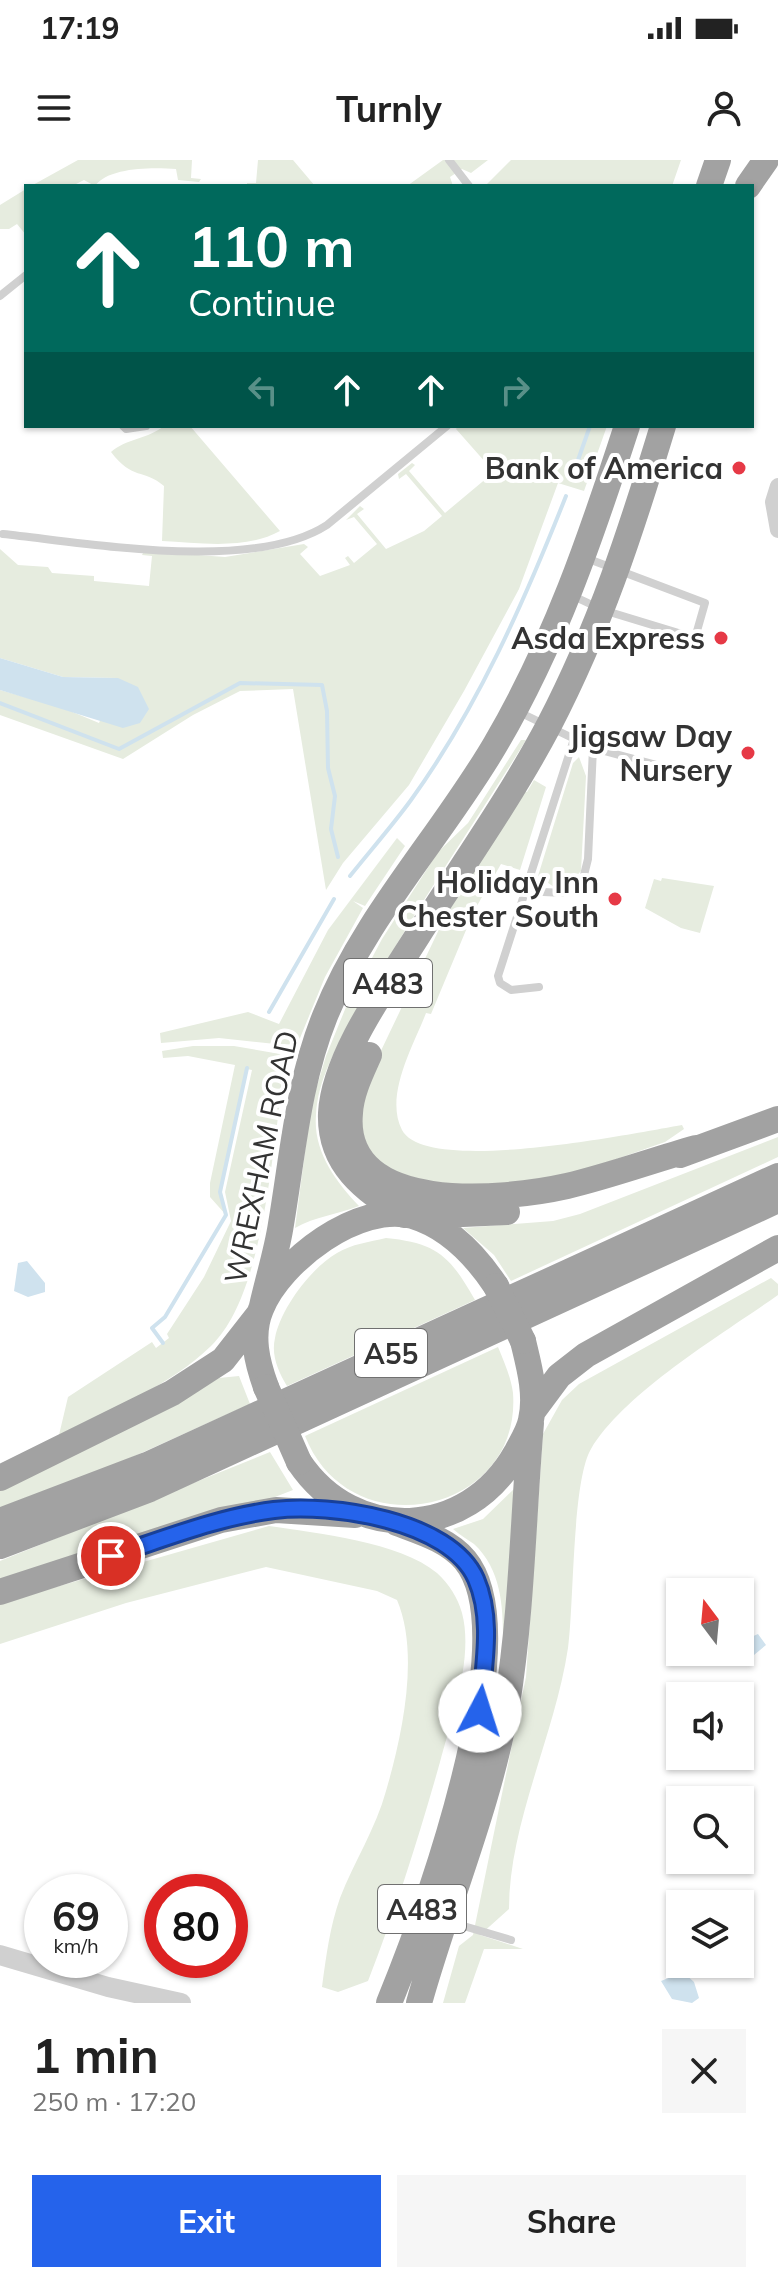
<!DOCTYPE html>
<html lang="en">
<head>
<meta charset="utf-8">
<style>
	body { margin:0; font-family:Mulish,sans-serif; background:#f6f6f6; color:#222; height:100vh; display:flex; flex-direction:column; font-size:30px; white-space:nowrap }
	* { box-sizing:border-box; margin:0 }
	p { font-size:26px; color:#767676 }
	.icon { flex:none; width:44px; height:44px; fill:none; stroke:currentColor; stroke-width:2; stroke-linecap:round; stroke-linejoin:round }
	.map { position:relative; height:1843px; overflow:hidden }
	.panel { display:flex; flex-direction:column; background:#fff; flex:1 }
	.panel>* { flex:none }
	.top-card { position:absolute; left:24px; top:24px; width:730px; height:244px; border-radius:0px; box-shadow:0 2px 6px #0004; background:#00695c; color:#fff; overflow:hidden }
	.needle { width:52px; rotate:344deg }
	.tools { position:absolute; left:666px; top:1418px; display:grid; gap:16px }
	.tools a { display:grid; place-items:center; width:88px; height:88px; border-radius:0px; background:#fff; box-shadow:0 2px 6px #0004; font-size:40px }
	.speed { position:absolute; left:24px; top:1714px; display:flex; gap:16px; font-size:40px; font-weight:700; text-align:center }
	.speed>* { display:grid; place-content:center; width:104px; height:104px; border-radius:50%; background:#fff; box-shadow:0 2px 6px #0004; line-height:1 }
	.speed small { font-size:20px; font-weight:400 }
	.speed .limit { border:12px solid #d22; background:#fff; color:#111 }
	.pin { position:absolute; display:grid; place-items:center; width:68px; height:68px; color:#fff; margin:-34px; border:4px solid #fff; border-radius:50%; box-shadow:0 2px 8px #0007 }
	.me { position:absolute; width:88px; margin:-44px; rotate:5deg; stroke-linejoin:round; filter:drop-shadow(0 0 6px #0008) }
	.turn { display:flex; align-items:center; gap:28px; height:168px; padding:0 32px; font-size:36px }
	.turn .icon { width:104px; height:104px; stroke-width:2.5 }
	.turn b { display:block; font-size:56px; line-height:68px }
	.lanes { display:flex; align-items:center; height:76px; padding:0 32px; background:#0003; justify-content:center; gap:40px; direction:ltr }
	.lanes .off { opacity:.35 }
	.round { display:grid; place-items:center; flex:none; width:84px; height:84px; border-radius:0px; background:#f6f6f6 }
	.overview { display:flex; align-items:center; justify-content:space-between; height:136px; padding:0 32px }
	h1 { font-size:48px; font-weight:700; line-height:60px }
	.primary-button { display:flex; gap:16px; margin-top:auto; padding:16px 32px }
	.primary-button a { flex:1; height:92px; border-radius:0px; background:#2563eb; color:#fff; font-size:32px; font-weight:700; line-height:92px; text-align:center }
	.primary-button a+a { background:#f6f6f6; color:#222 }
	.status { display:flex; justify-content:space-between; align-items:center; height:56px; padding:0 40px; background:#fff; direction:ltr }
	.status svg { height:22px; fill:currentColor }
	header { display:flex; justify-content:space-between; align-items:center; height:104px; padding:0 32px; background:#fff; font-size:36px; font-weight:700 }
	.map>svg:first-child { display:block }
</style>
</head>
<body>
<div class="status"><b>17:19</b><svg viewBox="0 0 49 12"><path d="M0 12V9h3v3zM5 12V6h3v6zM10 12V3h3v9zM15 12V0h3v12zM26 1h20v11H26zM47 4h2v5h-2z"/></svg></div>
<header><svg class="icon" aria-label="menu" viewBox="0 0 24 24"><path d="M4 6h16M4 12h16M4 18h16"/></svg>Turnly<svg class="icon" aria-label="person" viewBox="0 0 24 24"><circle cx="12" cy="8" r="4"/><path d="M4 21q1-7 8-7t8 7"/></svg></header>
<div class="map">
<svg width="778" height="1843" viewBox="0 0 778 1843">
	<rect width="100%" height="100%" fill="#fff"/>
	<!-- green -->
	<path fill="#e6ecdf" d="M 78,0 L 192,0 L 191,18 L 201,19 L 199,22 L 178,20 L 176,9 C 153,7 108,7 95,26 L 84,20 L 72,26 L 31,26 Z
		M 258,0 L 293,0 L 315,26 L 247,26 L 247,23 L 256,23 Z
		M 443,0 L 488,0 L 471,13 L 462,9 L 450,17 L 453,26 L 407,26 Z
		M 511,0 L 681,0 L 672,26 L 485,26 Z
		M 26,29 L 26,75 L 17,64 L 9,69 L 0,69 L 0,45 Z
		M 164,266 L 190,266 L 280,371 C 246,390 200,383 162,381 L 164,326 C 143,308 133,321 111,292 C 125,279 148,279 164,266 Z
		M 458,266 L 607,266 L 584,331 L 558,323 L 519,429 L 464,531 L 409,625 L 343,703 L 326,730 L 293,529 L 240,531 L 193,555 L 123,599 L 0,555 L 0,530 L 63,548 L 99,563 L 118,518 L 63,517 L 0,498 L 0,389 L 18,405 L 48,407 L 52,413 L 94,416 L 94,421 L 149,426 L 152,396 L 142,395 L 144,391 L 225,397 L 304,384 L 308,387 L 300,394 L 320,416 L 350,405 L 345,398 L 348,396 L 354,403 L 377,384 L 354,357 L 346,360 L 360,346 L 364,349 L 357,354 L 386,389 L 424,371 L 442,356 L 406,314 L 399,319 L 398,314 L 412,303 L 415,305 L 409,311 L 445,353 L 494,312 L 456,269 Z
		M 521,580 L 526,580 C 474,664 417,747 368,833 C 347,869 318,912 316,955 C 313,991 335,1021 359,1046 C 336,1055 316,1056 295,1068 L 311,946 L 326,896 L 346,847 L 382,779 L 438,692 L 468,663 Z
		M 579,597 L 586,616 L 581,711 L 566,727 L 554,727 L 538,716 L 573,603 Z
		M 534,620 L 546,627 L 520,710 L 501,704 L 474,751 L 431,854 L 426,853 C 414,885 384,935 402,970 C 426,1016 635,973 682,965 L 684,969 L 665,982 L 571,1015 L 463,1029 L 383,1010 C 360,978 355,962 366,922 L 444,759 L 522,630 L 527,632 Z
		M 397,678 L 405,686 L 365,746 L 353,741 L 363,748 L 325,817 L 298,883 L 285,885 L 219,878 L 161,883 L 160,873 L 248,852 L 279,864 L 328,770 Z
		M 662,718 L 714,726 L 700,773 L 681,768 L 645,748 L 654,719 L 661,721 Z
		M 193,886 L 234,886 L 280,894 L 286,902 C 272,978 267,1132 211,1186 C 170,1226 110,1250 59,1275 L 68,1237 L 152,1182 L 156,1188 L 169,1178 L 167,1174 L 204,1117 L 231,1061 L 225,1032 L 252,910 L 247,909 L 220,1032 L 226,1055 L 210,1037 L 210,1023 L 235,905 L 188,896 L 163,898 L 162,891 Z
		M 778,977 L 778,997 L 511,1121 L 494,1095 L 463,1068 L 553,1061 L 580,1054 Z
		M 386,1078 C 437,1083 450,1096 475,1140 L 287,1226 C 278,1211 271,1195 275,1178 C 281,1148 311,1108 337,1093 C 352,1084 369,1082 386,1078 Z
		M 771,1118 L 778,1124 L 778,1135 C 723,1174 625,1232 591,1289 C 572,1321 574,1445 568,1488 C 555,1575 509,1663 509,1749 L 480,1775 L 523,1789 L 484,1789 L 465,1843 L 443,1843 L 459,1786 L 473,1775 L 526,1517 L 543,1274 L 562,1240 L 579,1224 Z
		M 498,1187 C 504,1202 511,1217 513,1233 C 522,1354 350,1390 305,1276 Z
		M 239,1216 L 250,1244 L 97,1313 L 0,1350 L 0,1330 L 155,1255 L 219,1218 Z
		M 270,1292 L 293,1330 L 257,1344 L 0,1424 L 0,1401 Z
		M 514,1329 L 503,1499 C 503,1459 506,1414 474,1384 C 467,1379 460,1375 453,1369 L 483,1359 Z
		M 269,1366 C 316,1373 400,1382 437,1413 C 449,1424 458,1438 462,1453 C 474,1498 451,1560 440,1602 C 419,1677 396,1749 368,1821 L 338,1832 L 322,1827 C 326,1797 330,1766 340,1738 C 354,1702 376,1668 386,1631 C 402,1576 420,1494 397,1440 L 377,1431 L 266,1407 L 126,1443 L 0,1484 L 0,1443 Z"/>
	<!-- water -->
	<path fill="#cfe2ee" d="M 0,498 L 63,517 L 118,518 L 138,527 L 149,549 L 140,563 L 123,568 L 0,530 Z
		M 27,1101 L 45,1123 L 45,1132 L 28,1137 L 14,1131 L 18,1103 Z
		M 758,1474 L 766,1485 L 754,1495 L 735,1502 L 727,1494 L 740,1492 L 740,1482 Z
		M 683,1812 L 694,1822 L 699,1838 L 692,1843 L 672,1839 L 661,1821 Z"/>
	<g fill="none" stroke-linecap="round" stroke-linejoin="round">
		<!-- stream -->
		<path stroke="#cfe2ee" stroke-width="4" d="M 572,317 L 590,266
			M 0,543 L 119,589 L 240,523 L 322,525 L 327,551 L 328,608 L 335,636 L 331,669 L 338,697
			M 350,716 C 370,691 392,666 411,640 C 478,547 524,442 566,336
			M 269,852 L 334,739
			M 163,1183 L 152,1168 L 165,1157 L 226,1055 L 220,1032 L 247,908"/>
		<!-- service -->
		<path stroke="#d0d0d0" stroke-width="8" d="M 449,0 L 469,26
			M 0,136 L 26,115
			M 123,266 L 126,269 L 146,266
			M 3,374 C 89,383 253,413 327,365 L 447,266
			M 571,435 L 603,450 L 695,478 L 705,443 L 586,398
			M 519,552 L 593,588 L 705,618
			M 523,731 L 564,733 L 582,723 L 588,699 L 593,588
			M 539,827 L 511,830 L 500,823 L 498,816 L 574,579
			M 450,1762 L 511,1780"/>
		<!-- minor -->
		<path stroke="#d0d0d0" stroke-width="16" d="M 778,326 L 773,342 L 778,370"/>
		<!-- tertiary -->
		<path stroke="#d0d0d0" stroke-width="20" d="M 0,1795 L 108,1827 L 181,1843"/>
		<!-- trunk -->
		<path stroke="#a2a2a2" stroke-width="26" d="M 709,26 L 718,0
			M 748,26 L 766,0
			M 369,895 C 361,913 351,933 350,953 C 340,1057 505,1040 567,1026 C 610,1016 653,1000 696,988
			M 680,995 L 778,959
			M 404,1055 C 364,1029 329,1005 331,953 C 334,896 388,823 418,775 C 462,706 511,637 549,565 C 600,467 631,371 663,266
			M 418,1056 L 507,1052
			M 262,1146 C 268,1119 277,1091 281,1064 C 293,993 298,923 325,856 C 365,756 441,677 495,585 C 555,483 591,377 627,266
			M 266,1227 C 257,1202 250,1175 261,1149 C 280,1101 359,1041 413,1056 C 449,1067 476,1096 496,1126
			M 533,1251 L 559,1216 L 586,1195 L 778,1088
			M 299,1302 C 354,1384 467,1380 516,1293 C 521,1283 529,1271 531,1260 C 537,1234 529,1206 523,1181
			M 0,1318 L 172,1233 L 223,1200 L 259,1154
			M 0,1361 L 147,1305 L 778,1016
			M 0,1386 L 150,1329 L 778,1040
			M 0,1432 L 221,1360 L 276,1350 L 355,1355
			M 389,1843 C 424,1757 529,1477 465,1400 C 448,1380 421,1372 397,1363
			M 419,1843 C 447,1743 489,1647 507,1544 C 522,1451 523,1357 531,1263"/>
		<!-- trunk-bridge -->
		<path stroke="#a2a2a2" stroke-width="26" d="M 496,1126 L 523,1181
			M 266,1227 L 299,1302"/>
	</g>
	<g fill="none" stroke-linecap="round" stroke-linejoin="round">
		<defs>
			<path id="route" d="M 111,1396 C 164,1379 218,1357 274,1350 C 331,1343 450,1360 476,1419 C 494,1460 483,1508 480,1551"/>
		</defs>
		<!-- route casing -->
		<use href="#route" stroke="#184099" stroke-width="20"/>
		<!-- route -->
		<use href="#route" stroke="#2563eb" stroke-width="14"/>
	</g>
	<!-- markers -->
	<g fill="#e63946" stroke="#fff" stroke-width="3">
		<circle cx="739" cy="308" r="8"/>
		<circle cx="721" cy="478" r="8"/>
		<circle cx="748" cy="593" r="8"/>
		<circle cx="615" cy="739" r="8"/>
	</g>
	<g text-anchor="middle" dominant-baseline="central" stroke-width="8" stroke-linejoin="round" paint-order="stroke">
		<!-- shield labels -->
		<g fill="#fff" stroke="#707070" stroke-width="2">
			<rect x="344" y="799" width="88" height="48" rx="6"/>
			<rect x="355" y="1169" width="72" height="48" rx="6"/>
			<rect x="378" y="1725" width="88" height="48" rx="6"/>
		</g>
		<g font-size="28" font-weight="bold" fill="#333">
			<text x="388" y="823">A483</text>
			<text x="391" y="1193">A55</text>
			<text x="422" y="1749">A483</text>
		</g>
		<!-- poi labels -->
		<g font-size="30" font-weight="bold" fill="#333" stroke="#fff" text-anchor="end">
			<text x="723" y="308">Bank of America</text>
			<text x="705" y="478">Asda Express</text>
			<text x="732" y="576">Jigsaw Day<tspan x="732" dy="34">Nursery</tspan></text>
			<text x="599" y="722">Holiday Inn<tspan x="599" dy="34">Chester South</tspan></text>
		</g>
		<!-- street labels -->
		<g font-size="30" fill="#333" stroke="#fff">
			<text transform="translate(261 997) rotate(-78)">WREXHAM ROAD</text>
		</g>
	</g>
</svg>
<div class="tools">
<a><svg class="needle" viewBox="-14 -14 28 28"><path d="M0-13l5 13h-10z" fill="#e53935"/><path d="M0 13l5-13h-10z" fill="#767676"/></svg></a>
<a><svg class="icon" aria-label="sound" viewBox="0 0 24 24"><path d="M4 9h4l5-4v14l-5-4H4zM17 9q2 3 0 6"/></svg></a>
<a><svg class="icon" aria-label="search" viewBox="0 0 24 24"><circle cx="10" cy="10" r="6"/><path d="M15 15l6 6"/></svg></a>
<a><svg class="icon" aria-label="layers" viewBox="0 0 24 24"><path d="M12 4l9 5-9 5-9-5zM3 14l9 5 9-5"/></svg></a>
</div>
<div class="speed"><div>69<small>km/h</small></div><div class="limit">80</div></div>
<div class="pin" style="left:111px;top:1396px;background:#d93025"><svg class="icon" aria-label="arrive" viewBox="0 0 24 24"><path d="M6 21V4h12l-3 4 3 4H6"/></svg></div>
<svg class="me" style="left:480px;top:1551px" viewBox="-20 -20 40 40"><circle r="19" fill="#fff"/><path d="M0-13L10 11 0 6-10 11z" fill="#2563eb"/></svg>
<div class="top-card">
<div class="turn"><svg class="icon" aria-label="ahead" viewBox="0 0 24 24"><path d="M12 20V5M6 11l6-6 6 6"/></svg><div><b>110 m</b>Continue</div></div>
<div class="lanes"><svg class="icon off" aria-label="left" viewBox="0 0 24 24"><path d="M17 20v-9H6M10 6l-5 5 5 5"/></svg><svg class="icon" aria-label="ahead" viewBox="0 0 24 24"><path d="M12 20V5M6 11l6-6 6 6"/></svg><svg class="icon" aria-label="ahead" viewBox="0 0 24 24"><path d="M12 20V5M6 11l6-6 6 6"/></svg><svg class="icon off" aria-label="right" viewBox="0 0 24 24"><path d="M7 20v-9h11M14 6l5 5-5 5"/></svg></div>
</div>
</div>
<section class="panel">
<div class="overview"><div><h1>1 min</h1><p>250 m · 17:20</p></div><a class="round"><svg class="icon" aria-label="close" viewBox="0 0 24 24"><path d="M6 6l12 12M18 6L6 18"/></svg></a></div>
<div class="primary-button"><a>Exit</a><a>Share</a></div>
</section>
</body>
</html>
